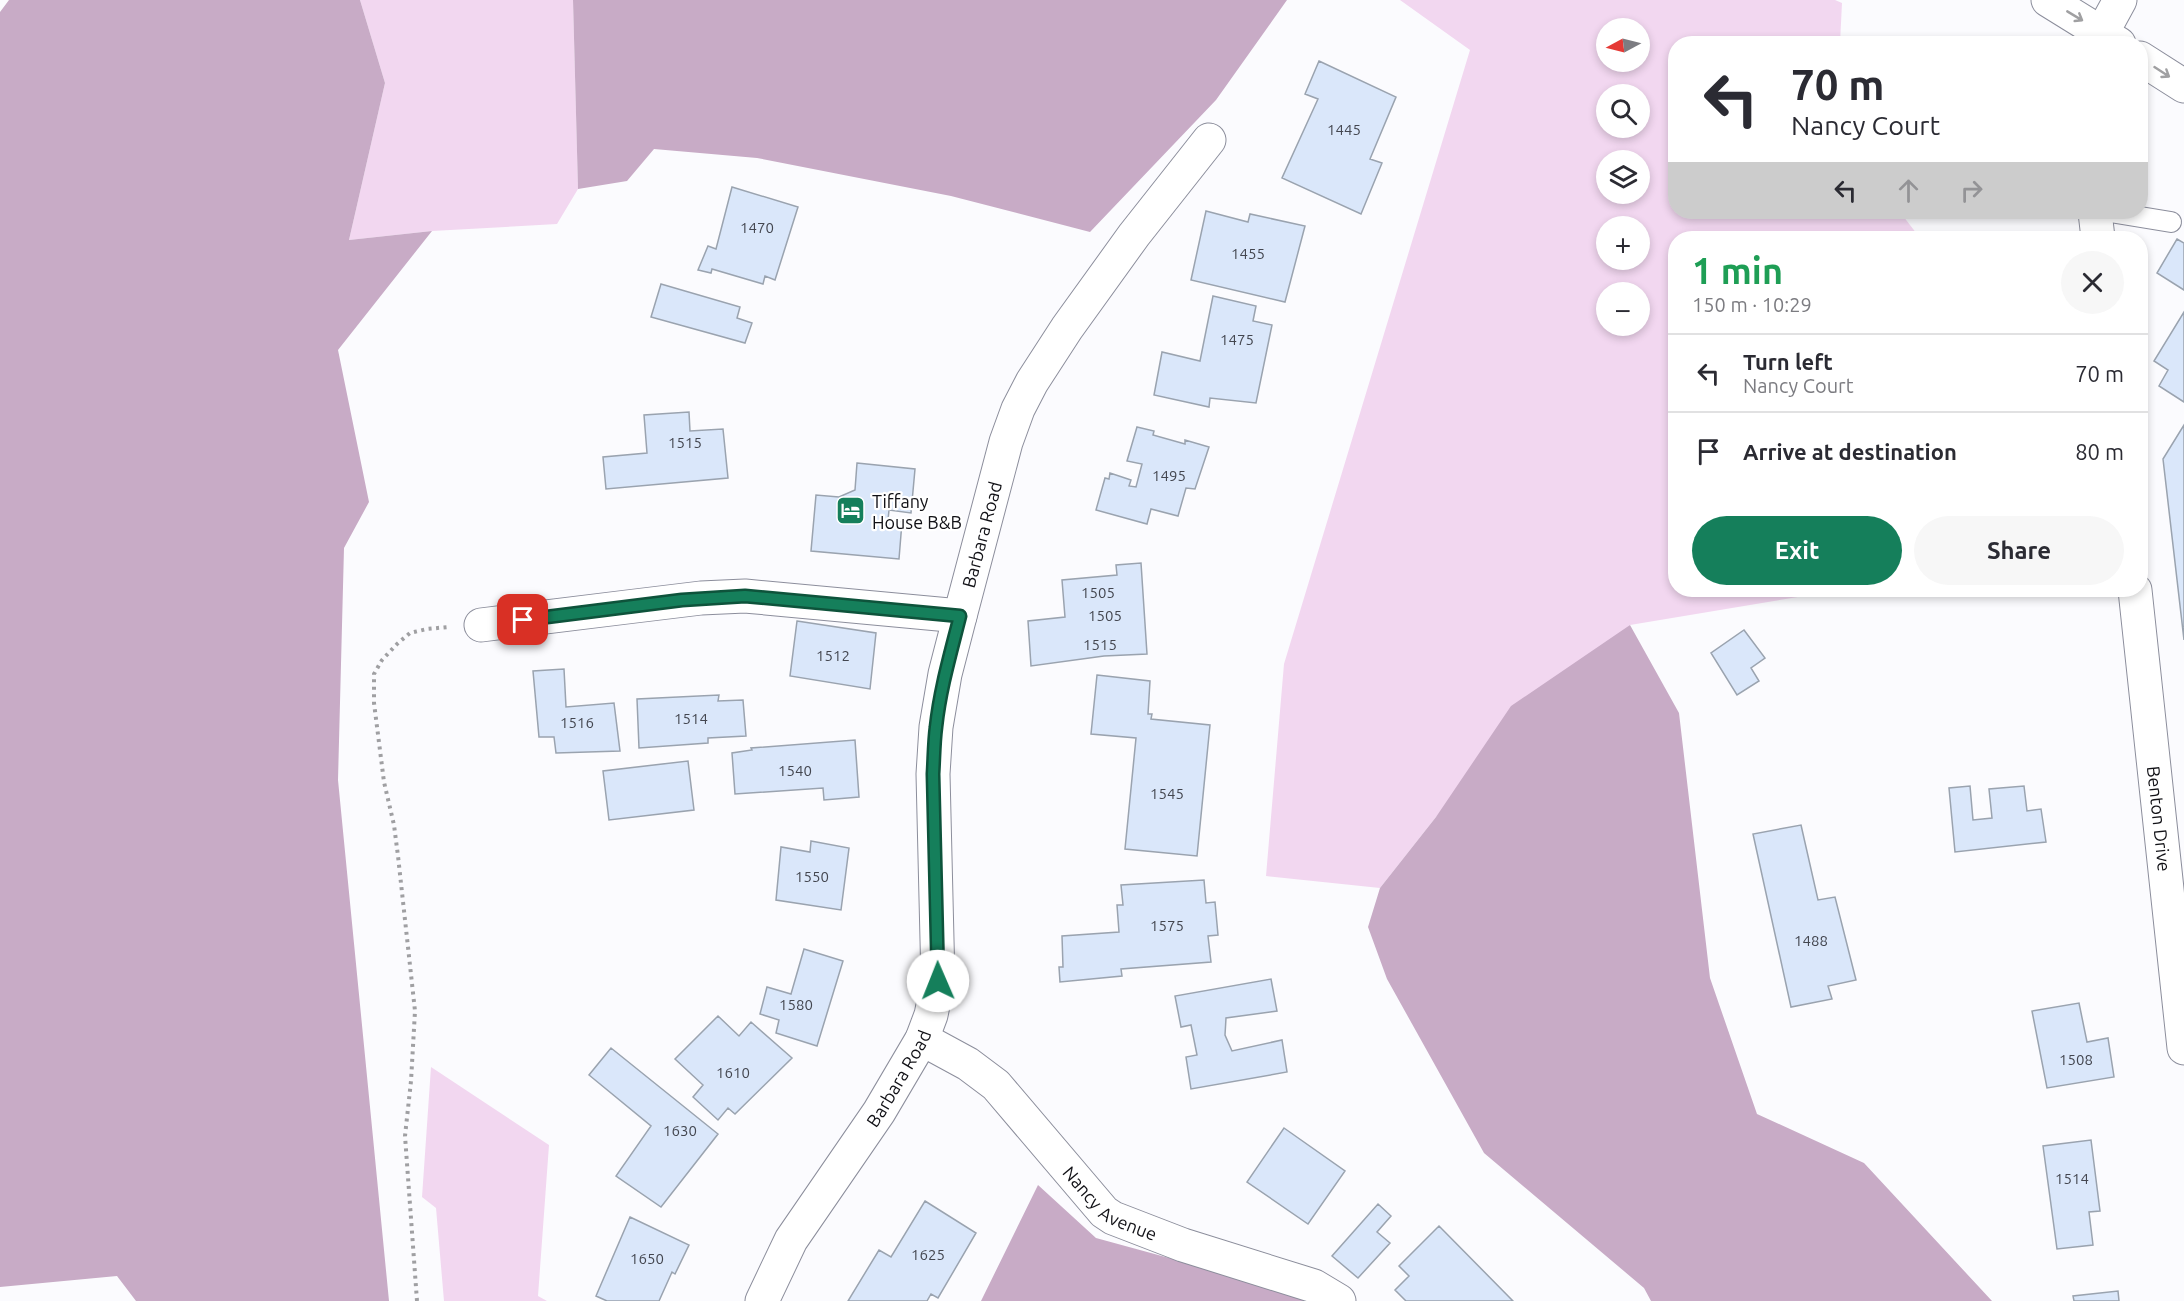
<!DOCTYPE html>
<html lang="en">
<head>
<meta charset="utf-8">
<style>
	body { margin:0; font-family:Ubuntu,sans-serif; background:#f7f7f7; color:#2b2b33; height:100vh; display:flex; flex-direction:column; font-size:22px; white-space:nowrap }
	* { box-sizing:border-box; margin:0 }
	p { font-size:20px; color:#7c7c81 }
	.icon { flex:none; width:33px; height:33px; fill:none; stroke:currentColor; stroke-width:2; stroke-linecap:round; stroke-linejoin:round }
	.map { position:relative; flex:1; overflow:hidden }
	.sheet { position:absolute; left:1668px; top:231px; width:480px; height:366px; display:flex; flex-direction:column; background:#fff; border-radius:24px; box-shadow:0 3px 9px #0003 }
	.sheet>* { flex:none }
	.banner { position:absolute; left:1668px; top:36px; width:480px; height:183px; border-radius:24px; box-shadow:0 3px 9px #0003; background:#fff; color:#2b2b33; overflow:hidden }
	.needle { width:39px; rotate:263deg }
	.controls { position:absolute; left:1596px; top:18px; display:grid; gap:12px }
	.controls a { display:grid; place-items:center; width:54px; height:54px; border-radius:50%; background:#fff; box-shadow:0 3px 9px #0003; font-size:30px }
	.pin { position:absolute; display:grid; place-items:center; width:51px; height:51px; color:#fff; margin:-26px; border-radius:12px; box-shadow:0 3px 9px #0006 }
	.me { position:absolute; width:66px; margin:-33px; rotate:359deg; stroke-linejoin:round; filter:drop-shadow(0 0 4px #0008) }
	.turn { display:flex; align-items:center; gap:21px; height:126px; padding:0 24px; font-size:27px }
	.turn .icon { width:78px; height:78px; stroke-width:2.5 }
	.turn b { display:block; font-size:42px; line-height:51px }
	.lanes { display:flex; align-items:center; height:57px; padding:0 24px; background:#0003; justify-content:center; gap:30px; direction:ltr }
	.lanes .off { opacity:.35 }
	.round { display:grid; place-items:center; flex:none; width:63px; height:63px; border-radius:32px; background:#f7f7f7 }
	.headline { display:flex; align-items:center; justify-content:space-between; height:102px; padding:0 24px }
	h1 { font-size:36px; font-weight:600; line-height:45px; color:#1e9e55 }
	.cta { display:flex; gap:12px; margin-top:auto; padding:12px 24px }
	.cta a { flex:1; height:69px; border-radius:36px; background:#157f5b; color:#fff; font-size:24px; font-weight:600; line-height:69px; text-align:center }
	.cta a+a { background:#f7f7f7; color:#2b2b33 }
	ul { padding:0; list-style:none }
	li { display:flex; align-items:center; gap:18px; height:78px; padding:0 24px; border-top:2px solid #e1e1e2 }
	li div { flex:1 }
	li b { display:block; font-size:22px }
	li em { font-style:normal }
	.map>svg:first-child { display:block }
</style>
</head>
<body>
<div class="map">
<svg width="2184" height="1301" viewBox="0 0 2184 1301">
	<rect width="100%" height="100%" fill="#fbfbfe"/>
	<!-- green -->
	<path fill="#f2d7f0" fill-rule="evenodd" d="M 360,0 L 573,0 L 578,189 L 557,224 L 432,231 L 349,240 L 385,83 Z
		M 1400,0 L 1835,0 L 1842,3 L 1840,43 L 1676,44 L 1676,212 L 1900,212 L 1920,238 L 1676,238 L 1676,590 L 1840,590 L 1630,625 L 1436,817 L 1380,888 L 1266,876 L 1284,664 L 1470,50 ZM 1606,28 L 1640,28 L 1640,62 L 1606,62 ZM 1606,94 L 1640,94 L 1640,128 L 1606,128 ZM 1606,160 L 1640,160 L 1640,194 L 1606,194 ZM 1606,226 L 1640,226 L 1640,260 L 1606,260 ZM 1606,292 L 1640,292 L 1640,326 L 1606,326 Z
		M 431,1067 L 549,1145 L 538,1296 L 547,1301 L 444,1301 L 436,1208 L 422,1197 Z"/>
	<!-- forest -->
	<path fill="#c8abc6" d="M 9,0 L 360,0 L 385,83 L 349,240 L 432,231 L 338,350 L 369,502 L 344,548 L 338,780 L 389,1301 L 136,1301 L 117,1276 L 0,1287 L 0,12 Z
		M 573,0 L 1287,0 L 1216,100 L 1090,232 L 951,196 L 757,158 L 654,149 L 627,181 L 578,189 Z
		M 1630,625 L 1679,713 L 1710,978 L 1757,1114 L 1864,1163 L 1992,1301 L 1651,1301 L 1644,1288 L 1484,1153 L 1387,979 L 1368,927 L 1380,888 L 1436,817 L 1511,706 Z
		M 1038,1185 L 1096,1238 L 1235,1276 L 1307,1301 L 981,1301 Z"/>
	<!-- building -->
	<path fill="#dae7fa" stroke="#9aa3af" stroke-width="1.5" d="M 1319,61 L 1396,97 L 1370,159 L 1382,163 L 1361,214 L 1282,178 L 1318,99 L 1305,94 Z
		M 732,187 L 798,207 L 775,280 L 765,276 L 763,284 L 712,269 L 711,273 L 698,270 L 708,246 L 716,249 Z
		M 1206,211 L 1248,222 L 1250,214 L 1305,226 L 1285,302 L 1191,280 Z
		M 2177,239 L 2184,243 L 2184,290 L 2157,273 Z
		M 661,284 L 740,307 L 737,318 L 752,323 L 745,343 L 651,317 Z
		M 1213,296 L 1256,306 L 1253,321 L 1272,325 L 1256,403 L 1210,398 L 1209,407 L 1154,395 L 1162,352 L 1200,361 Z
		M 2184,312 L 2184,402 L 2159,386 L 2168,370 L 2154,361 Z
		M 689,412 L 690,431 L 723,429 L 728,478 L 606,489 L 603,457 L 647,453 L 644,415 Z
		M 2184,425 L 2184,640 L 2163,459 Z
		M 1137,427 L 1154,431 L 1153,435 L 1185,444 L 1185,440 L 1209,447 L 1195,489 L 1186,488 L 1178,516 L 1151,509 L 1147,524 L 1096,510 L 1105,478 L 1109,479 L 1110,473 L 1131,480 L 1129,486 L 1136,487 L 1142,464 L 1127,461 Z
		M 857,463 L 915,469 L 911,513 L 889,510 L 888,520 L 902,522 L 899,559 L 811,551 L 816,495 L 839,497 L 855,490 Z
		M 1141,563 L 1147,654 L 1104,656 L 1031,666 L 1028,621 L 1065,617 L 1062,580 L 1117,575 L 1116,565 Z
		M 797,621 L 876,633 L 870,689 L 790,676 Z
		M 1744,630 L 1765,658 L 1751,668 L 1759,681 L 1737,695 L 1711,653 Z
		M 564,669 L 566,707 L 614,703 L 620,751 L 556,753 L 554,737 L 539,737 L 533,671 Z
		M 1097,675 L 1150,681 L 1148,714 L 1152,714 L 1151,719 L 1210,725 L 1197,856 L 1125,849 L 1136,738 L 1091,734 Z
		M 719,695 L 718,701 L 743,700 L 746,736 L 708,738 L 708,743 L 639,748 L 637,699 Z
		M 855,740 L 859,797 L 824,800 L 823,788 L 735,794 L 732,753 L 752,750 L 751,748 Z
		M 688,761 L 694,810 L 609,820 L 603,771 Z
		M 1970,786 L 1973,820 L 1992,818 L 1989,789 L 2024,786 L 2027,811 L 2041,809 L 2046,842 L 1955,852 L 1949,788 Z
		M 1801,825 L 1818,900 L 1835,897 L 1856,980 L 1828,986 L 1832,999 L 1791,1007 L 1753,834 Z
		M 811,841 L 849,848 L 841,910 L 776,900 L 781,847 L 810,852 Z
		M 1204,880 L 1206,903 L 1215,902 L 1218,935 L 1208,936 L 1211,962 L 1121,969 L 1122,976 L 1060,982 L 1059,967 L 1063,967 L 1062,936 L 1119,932 L 1117,905 L 1123,905 L 1121,885 Z
		M 804,949 L 843,961 L 817,1046 L 776,1033 L 779,1020 L 760,1014 L 767,987 L 791,994 Z
		M 1271,979 L 1277,1011 L 1226,1018 L 1225,1035 L 1232,1051 L 1282,1040 L 1287,1072 L 1191,1089 L 1186,1057 L 1197,1055 L 1191,1025 L 1181,1027 L 1175,996 Z
		M 2079,1003 L 2087,1042 L 2108,1038 L 2114,1077 L 2047,1088 L 2032,1011 Z
		M 718,1016 L 739,1036 L 751,1022 L 792,1058 L 735,1114 L 728,1108 L 718,1120 L 693,1097 L 703,1085 L 675,1059 Z
		M 611,1048 L 718,1134 L 661,1207 L 616,1176 L 651,1126 L 589,1075 Z
		M 1284,1128 L 1345,1171 L 1308,1224 L 1247,1182 Z
		M 2091,1140 L 2100,1211 L 2089,1212 L 2093,1245 L 2057,1249 L 2043,1146 Z
		M 925,1201 L 976,1233 L 938,1298 L 931,1294 L 927,1301 L 848,1301 L 879,1250 L 891,1257 Z
		M 1378,1204 L 1391,1216 L 1377,1232 L 1390,1243 L 1358,1278 L 1332,1256 Z
		M 630,1217 L 689,1245 L 675,1274 L 672,1272 L 659,1301 L 607,1301 L 596,1296 Z
		M 1439,1226 L 1513,1301 L 1406,1301 L 1395,1290 L 1409,1276 L 1399,1266 Z
		M 2118,1291 L 2119,1301 L 2074,1301 L 2073,1296 Z"/>
	<g fill="none" stroke-linecap="round" stroke-linejoin="round">
		<defs>
			<path id="service" d="M 2110,212 L 2171,222"/>
			<g id="minor">
				<path d="M 481,625 L 627,607 L 701,598 L 745,596 L 960,616"/>
				<path id="s1" d="M 922,1039 L 968,1064 L 996,1085 L 1104,1212 L 1113,1218 L 1183,1245 L 1314,1286 L 1339,1301"/>
				<path id="s2" d="M 762,1301 L 791,1240 L 879,1112 L 922,1039 L 931,1015 L 938,981 L 933,774 L 936,727 L 945,674 L 960,616 L 1006,442 L 1018,409 L 1032,382 L 1067,328 L 1134,235 L 1209,140"/>
			</g>
			<g id="tertiary">
				<path d="M 2101,44 L 2102,33 L 2120,0"/>
				<path d="M 2095,212 L 2098,238"/>
				<path id="s3" d="M 2135,590 L 2184,1048"/>
			</g>
			<path id="primary" d="M 2048,0 L 2119,44
				M 2140,58 L 2184,86"/>
		</defs>
		<!-- service casing -->
		<use href="#service" stroke="#8c8e9c" stroke-width="22"/>
		<!-- minor casing -->
		<use href="#minor" stroke="#8c8e9c" stroke-width="35"/>
		<!-- tertiary casing -->
		<use href="#tertiary" stroke="#8c8e9c" stroke-width="35"/>
		<!-- primary casing -->
		<use href="#primary" stroke="#8c8e9c" stroke-width="35"/>
		<!-- path -->
		<path stroke="#9f9fa2" stroke-width="4" stroke-dasharray="3 4.5" stroke-linecap="butt" d="M 417,1301 L 405,1136 L 411,1081 L 415,1011 L 398,856 L 394,825 L 384,782 L 374,703 L 374,674 L 382,660 L 397,644 L 410,633 L 427,629 L 448,627"/>
		<!-- service -->
		<use href="#service" stroke="#fff" stroke-width="20"/>
		<!-- minor -->
		<use href="#minor" stroke="#fff" stroke-width="33"/>
		<!-- tertiary -->
		<use href="#tertiary" stroke="#fff" stroke-width="33"/>
		<!-- primary -->
		<use href="#primary" stroke="#fff" stroke-width="33"/>
	</g>
	<!-- one-way arrows -->
	<defs><path id="oneway-shaft" d="M-6 0H5M1.5-3L5.5 0L1.5 3" fill="none" stroke-width="1.6" stroke-linecap="round" stroke-linejoin="round" transform="scale(1.5)"/></defs>
	<g stroke="#a0a0a2">
		<use href="#oneway-shaft" transform="translate(2075 16) rotate(31)"/>
		<use href="#oneway-shaft" transform="translate(2162 72) rotate(33)"/>
	</g>
	<g fill="none" stroke-linecap="round" stroke-linejoin="round">
		<defs>
			<path id="route" d="M 523,620 L 682,600 L 745,596 L 960,616 C 951,652 940,689 936,727 C 934,742 934,758 933,774 L 938,981"/>
		</defs>
		<!-- route casing -->
		<use href="#route" stroke="#0e533b" stroke-width="15"/>
		<!-- route -->
		<use href="#route" stroke="#157f5b" stroke-width="10"/>
	</g>
	<!-- icons -->
	<defs>
		<symbol id="hotel-square" viewBox="-11 -11 22 22"><rect x="-9" y="-9" width="18" height="18" rx="4" fill="#157f5b" stroke="#fff"/><path d="M-6-4.5h1.5V1H6V5H4.5V3h-9V5H-6ZM-4 0a1.8 1.8 0 1 1 3.6 0ZM.5 0V-2.5h3Q6-2.5 6 0Z" fill="#fff"/></symbol>
	</defs>
	<g fill-rule="evenodd">
		<use href="#hotel-square" x="834" y="494" width="33" height="33"/>
	</g>
	<g text-anchor="middle" dominant-baseline="central" stroke-width="4.5" stroke-linejoin="round" paint-order="stroke">
		<!-- number labels -->
		<g font-size="15" fill="#43464f">
			<text x="1344" y="129">1445</text>
			<text x="757" y="227">1470</text>
			<text x="1248" y="253">1455</text>
			<text x="1237" y="339">1475</text>
			<text x="685" y="442">1515</text>
			<text x="1169" y="475">1495</text>
			<text x="1098" y="592">1505</text>
			<text x="1105" y="615">1505</text>
			<text x="1100" y="644">1515</text>
			<text x="833" y="655">1512</text>
			<text x="691" y="718">1514</text>
			<text x="577" y="722">1516</text>
			<text x="795" y="770">1540</text>
			<text x="1167" y="793">1545</text>
			<text x="812" y="876">1550</text>
			<text x="1167" y="925">1575</text>
			<text x="1811" y="940">1488</text>
			<text x="796" y="1004">1580</text>
			<text x="2076" y="1059">1508</text>
			<text x="733" y="1072">1610</text>
			<text x="680" y="1130">1630</text>
			<text x="2072" y="1178">1514</text>
			<text x="928" y="1254">1625</text>
			<text x="647" y="1258">1650</text>
		</g>
		<!-- poi labels -->
		<g font-size="18" fill="#111116" stroke="#fff" text-anchor="start">
			<text x="872" y="501">Tiffany<tspan x="872" dy="21">House B&amp;B</tspan></text>
		</g>
		<!-- street labels -->
		<g font-size="18" fill="#111116" stroke="#fff">
			<text stroke="none"><textPath href="#s2" startOffset="820">Barbara Road</textPath></text>
			<text stroke="none"><textPath href="#s3" startOffset="230">Benton Drive</textPath></text>
			<text stroke="none"><textPath href="#s2" startOffset="262">Barbara Road</textPath></text>
			<text stroke="none"><textPath href="#s1" startOffset="254">Nancy Avenue</textPath></text>
		</g>
	</g>
</svg>
<div class="controls">
<a><svg class="needle" viewBox="-14 -14 28 28"><path d="M0-13l5 13h-10z" fill="#e53935"/><path d="M0 13l5-13h-10z" fill="#7c7c81"/></svg></a>
<a><svg class="icon" aria-label="search" viewBox="0 0 24 24"><circle cx="10" cy="10" r="6"/><path d="M15 15l6 6"/></svg></a>
<a><svg class="icon" aria-label="layers" viewBox="0 0 24 24"><path d="M12 4l9 5-9 5-9-5zM3 14l9 5 9-5"/></svg></a>
<a>+</a>
<a>−</a>
</div>
<div class="pin" style="left:523px;top:620px;background:#d93025"><svg class="icon" aria-label="arrive" viewBox="0 0 24 24"><path d="M6 21V4h12l-3 4 3 4H6"/></svg></div>
<svg class="me" style="left:938px;top:981px" viewBox="-20 -20 40 40"><circle r="19" fill="#fff"/><path d="M0-13L10 11 0 6-10 11z" fill="#157f5b"/></svg>
<div class="banner">
<div class="turn"><svg class="icon" aria-label="left" viewBox="0 0 24 24"><path d="M17 20v-9H6M10 6l-5 5 5 5"/></svg><div><b>70 m</b>Nancy Court</div></div>
<div class="lanes"><svg class="icon" aria-label="left" viewBox="0 0 24 24"><path d="M17 20v-9H6M10 6l-5 5 5 5"/></svg><svg class="icon off" aria-label="ahead" viewBox="0 0 24 24"><path d="M12 20V5M6 11l6-6 6 6"/></svg><svg class="icon off" aria-label="right" viewBox="0 0 24 24"><path d="M7 20v-9h11M14 6l5 5-5 5"/></svg></div>
</div>
<section class="sheet">
<div class="headline"><div><h1>1 min</h1><p>150 m · 10:29</p></div><a class="round"><svg class="icon" aria-label="close" viewBox="0 0 24 24"><path d="M6 6l12 12M18 6L6 18"/></svg></a></div>
<ul>
<li><svg class="icon" aria-label="left" viewBox="0 0 24 24"><path d="M17 20v-9H6M10 6l-5 5 5 5"/></svg><div><b>Turn left</b><p>Nancy Court</p></div><em>70 m</em></li>
<li><svg class="icon" aria-label="arrive" viewBox="0 0 24 24"><path d="M6 21V4h12l-3 4 3 4H6"/></svg><div><b>Arrive at destination</b></div><em>80 m</em></li>
</ul>
<div class="cta"><a>Exit</a><a>Share</a></div>
</section>
</div>
</body>
</html>
